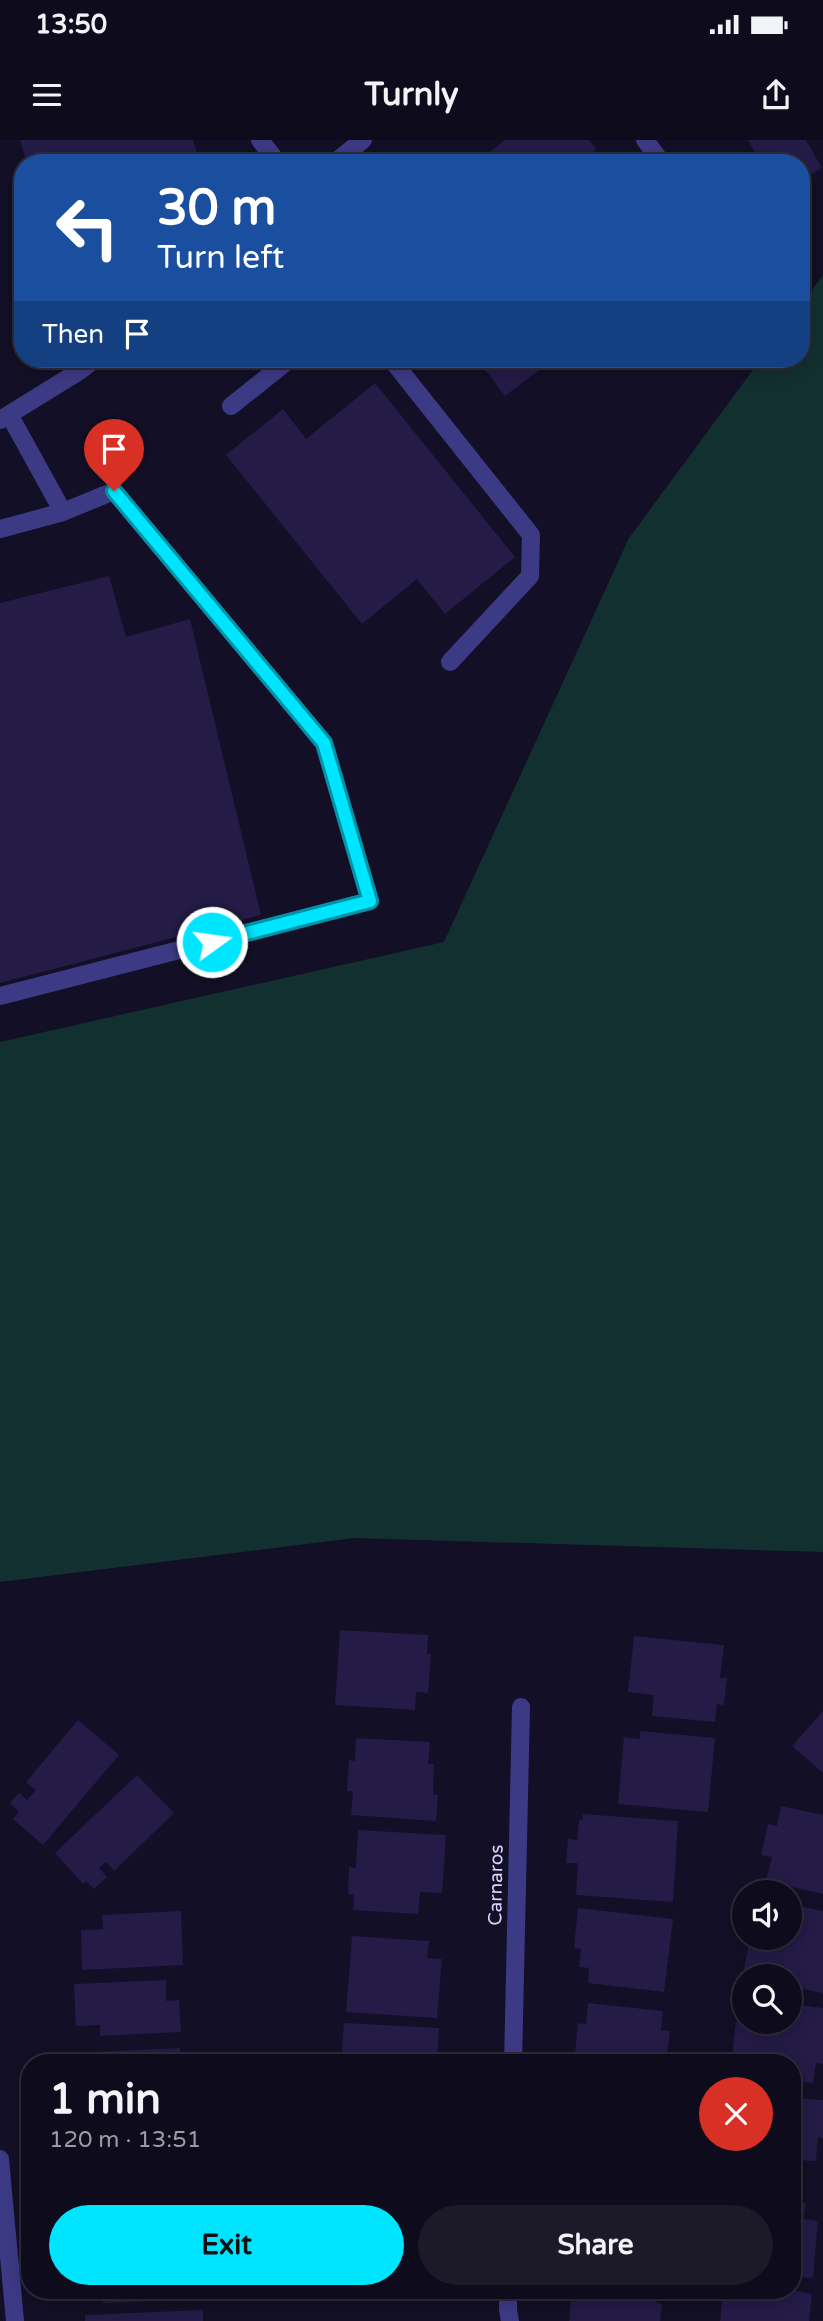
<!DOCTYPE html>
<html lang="en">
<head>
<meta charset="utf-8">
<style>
	body { margin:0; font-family:"Varela Round",sans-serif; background:#1c1929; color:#f1f3f6; height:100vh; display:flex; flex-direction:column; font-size:26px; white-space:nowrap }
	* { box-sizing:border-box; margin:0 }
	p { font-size:23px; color:#9b9ba3 }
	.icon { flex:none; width:38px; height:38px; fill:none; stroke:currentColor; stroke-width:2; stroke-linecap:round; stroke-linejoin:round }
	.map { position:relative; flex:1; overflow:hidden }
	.sheet { position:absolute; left:21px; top:1914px; width:780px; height:245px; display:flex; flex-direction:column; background:#0e0b1c; border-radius:28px; box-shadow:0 4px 18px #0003,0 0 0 2px #2e2b3b }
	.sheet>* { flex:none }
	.banner { position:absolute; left:14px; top:14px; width:796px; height:214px; border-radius:28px; box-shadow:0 4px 18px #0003,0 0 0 2px #2e2b3b; background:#1a4fa0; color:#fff; overflow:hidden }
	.controls { position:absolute; left:732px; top:1740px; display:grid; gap:14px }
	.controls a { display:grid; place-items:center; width:70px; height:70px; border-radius:50%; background:#0e0b1c; box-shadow:0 4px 18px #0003,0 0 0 2px #2e2b3b; font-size:35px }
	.pin { position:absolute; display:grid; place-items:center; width:60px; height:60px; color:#fff; margin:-72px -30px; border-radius:50% 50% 50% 0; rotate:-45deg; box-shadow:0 0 7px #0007 }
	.pin .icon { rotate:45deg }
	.me { position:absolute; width:77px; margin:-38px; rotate:76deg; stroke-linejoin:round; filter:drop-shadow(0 0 5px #0008) }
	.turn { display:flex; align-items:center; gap:24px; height:147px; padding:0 28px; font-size:32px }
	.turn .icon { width:91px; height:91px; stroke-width:2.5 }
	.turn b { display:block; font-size:49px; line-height:60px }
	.then { display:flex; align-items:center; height:66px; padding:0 28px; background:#0003; gap:14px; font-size:26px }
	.round { display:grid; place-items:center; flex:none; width:74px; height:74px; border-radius:37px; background:#1c1929 }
	.overview { display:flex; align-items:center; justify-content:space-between; height:119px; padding:0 28px }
	h1 { font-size:42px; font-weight:700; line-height:52px }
	.cta { display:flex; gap:14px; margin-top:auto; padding:14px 28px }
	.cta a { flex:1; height:80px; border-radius:42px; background:#00e5ff; color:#111; font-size:28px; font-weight:700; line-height:80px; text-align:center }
	.cta a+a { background:#1c1929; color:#f1f3f6 }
	.status { display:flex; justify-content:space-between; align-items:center; height:49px; padding:0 35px; background:#0e0b1c; direction:ltr }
	.status svg { height:19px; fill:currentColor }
	header { display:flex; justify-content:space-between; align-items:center; height:91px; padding:0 28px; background:#0e0b1c; font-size:32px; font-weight:700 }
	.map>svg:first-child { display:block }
</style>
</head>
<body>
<div class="status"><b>13:50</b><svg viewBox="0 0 49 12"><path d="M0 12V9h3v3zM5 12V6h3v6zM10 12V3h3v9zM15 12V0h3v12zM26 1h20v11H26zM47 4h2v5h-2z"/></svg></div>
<header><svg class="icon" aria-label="menu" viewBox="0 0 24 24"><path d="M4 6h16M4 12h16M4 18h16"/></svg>Turnly<svg class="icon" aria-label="share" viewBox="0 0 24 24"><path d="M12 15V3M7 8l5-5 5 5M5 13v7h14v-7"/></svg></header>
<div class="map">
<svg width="823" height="2181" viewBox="0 0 823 2181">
	<rect width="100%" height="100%" fill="#130f26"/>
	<!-- green -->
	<path fill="#12302f" d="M 823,135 L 823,1412 L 354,1398 L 0,1442 L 0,902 L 444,802 L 629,398 L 761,219 L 802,219 L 802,164 Z"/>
	<!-- building -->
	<path fill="#241b47" d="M 20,0 L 193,0 L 200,23 L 27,23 Z
		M 505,0 L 589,0 L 596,9 L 586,23 L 475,23 Z
		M 748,0 L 806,0 L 822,28 L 802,40 L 802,23 L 761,23 Z
		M 477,219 L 554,219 L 505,256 Z
		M 375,243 L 515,417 L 445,474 L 417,439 L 362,484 L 226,315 L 283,269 L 306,299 Z
		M 109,436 L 126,497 L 190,479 L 261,775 L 0,843 L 0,463 Z
		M 340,1490 L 428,1495 L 427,1514 L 431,1514 L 428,1553 L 416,1552 L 415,1570 L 335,1565 Z
		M 634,1496 L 724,1505 L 720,1538 L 727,1538 L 724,1565 L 717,1564 L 715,1582 L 652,1576 L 654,1555 L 628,1552 Z
		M 823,1571 L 823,1633 L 792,1606 Z
		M 78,1580 L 119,1615 L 43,1705 L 13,1679 L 19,1672 L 10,1663 L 19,1653 L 27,1660 L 36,1650 L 26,1642 Z
		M 640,1591 L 715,1598 L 708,1672 L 618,1664 L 624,1597 L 640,1599 Z
		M 356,1598 L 430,1602 L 428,1624 L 434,1624 L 433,1655 L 438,1655 L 436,1681 L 351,1675 L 353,1651 L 347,1651 L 349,1620 L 355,1621 Z
		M 137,1635 L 174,1673 L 114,1731 L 106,1722 L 99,1728 L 107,1737 L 94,1749 L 86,1741 L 83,1744 L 55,1713 Z
		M 781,1666 L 823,1675 L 823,1754 L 766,1741 L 772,1717 L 761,1715 L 768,1684 L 777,1686 Z
		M 583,1674 L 678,1681 L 673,1762 L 576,1755 L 578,1723 L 566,1723 L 568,1699 L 577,1700 L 579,1680 L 582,1680 Z
		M 358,1690 L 446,1695 L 442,1753 L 420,1752 L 418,1774 L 353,1770 L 354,1755 L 348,1754 L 349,1727 L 356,1728 Z
		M 789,1764 L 823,1771 L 823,1853 L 789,1846 L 789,1836 L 743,1836 L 750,1797 L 789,1797 Z
		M 578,1768 L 673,1779 L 664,1852 L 588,1843 L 589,1828 L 579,1827 L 581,1809 L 574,1808 Z
		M 181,1771 L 183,1825 L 82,1830 L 81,1790 L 103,1789 L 102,1775 Z
		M 352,1796 L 429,1801 L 427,1818 L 442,1819 L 437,1878 L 346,1872 Z
		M 166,1840 L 166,1861 L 179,1860 L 181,1892 L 100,1896 L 100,1885 L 76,1886 L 74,1844 Z
		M 588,1863 L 663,1871 L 661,1890 L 670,1891 L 666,1922 L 574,1923 L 578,1883 L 586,1884 Z
		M 789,1864 L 823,1868 L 823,1924 L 816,1923 L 813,1943 L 793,1941 L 793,1923 L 735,1923 L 736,1916 L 732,1916 L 736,1882 L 741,1883 L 742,1874 L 744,1881 L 789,1881 Z
		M 344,1883 L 439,1888 L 437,1919 L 450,1920 L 450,1923 L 341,1923 Z
		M 180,1908 L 181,1923 L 71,1923 L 71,1913 Z
		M 793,1958 L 823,1960 L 823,1998 L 818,1997 L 816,2021 L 793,2020 Z
		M 793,2062 L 806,2063 L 804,2079 L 818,2081 L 813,2138 L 793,2136 Z
		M 793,2150 L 812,2154 L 809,2181 L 720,2181 L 723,2151 Z
		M 103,2151 L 179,2151 L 179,2160 L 103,2163 Z
		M 340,2151 L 420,2151 L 419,2160 L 340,2157 Z
		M 572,2151 L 657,2151 L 656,2163 L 662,2164 L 660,2181 L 569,2181 Z
		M 203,2170 L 203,2181 L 85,2181 L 85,2175 Z"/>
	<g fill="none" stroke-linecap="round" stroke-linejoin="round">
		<!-- service -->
		<path stroke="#3d3a85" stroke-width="18" d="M 260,0 L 278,23
			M 645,0 L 662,23
			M 391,219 L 531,395 L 530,436 L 450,522
			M 594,221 L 597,219
			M 231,266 L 290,219
			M 0,389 L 63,372
			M 0,856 L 370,761 L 324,603 L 114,351 L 63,372 L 10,276"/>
		<!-- minor -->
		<path stroke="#3d3a85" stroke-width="18" d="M 513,1923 L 521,1567
			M 0,2019 L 15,2181
			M 508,2151 L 508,2170 L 510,2181"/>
		<!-- tertiary -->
		<path stroke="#3d3a85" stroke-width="18" d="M 334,23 L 363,0
			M 0,280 L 81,230 L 95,219"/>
	</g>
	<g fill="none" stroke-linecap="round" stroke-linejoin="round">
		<defs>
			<path id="route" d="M 114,351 L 324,603 L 370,761 L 212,802"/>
		</defs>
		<!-- route casing -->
		<use href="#route" stroke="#0095a6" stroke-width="18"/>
		<!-- route -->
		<use href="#route" stroke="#00e5ff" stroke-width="12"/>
	</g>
	<g text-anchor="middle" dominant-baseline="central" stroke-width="5" stroke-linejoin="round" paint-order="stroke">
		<!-- street labels -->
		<g font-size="19" fill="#d9d4ff" stroke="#130f26">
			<text transform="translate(496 1745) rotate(-89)">Carnaros</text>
		</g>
	</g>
</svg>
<div class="controls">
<a><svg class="icon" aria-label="sound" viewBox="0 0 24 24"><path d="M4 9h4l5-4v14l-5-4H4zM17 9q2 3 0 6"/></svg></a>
<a><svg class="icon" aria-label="search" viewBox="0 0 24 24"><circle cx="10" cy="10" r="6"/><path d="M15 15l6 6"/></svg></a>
</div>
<div class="pin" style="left:114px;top:351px;background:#d93025"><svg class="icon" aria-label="arrive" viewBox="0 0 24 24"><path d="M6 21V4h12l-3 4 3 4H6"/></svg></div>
<svg class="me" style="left:212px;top:802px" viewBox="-20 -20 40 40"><circle r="17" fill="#00e5ff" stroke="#fff" stroke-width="3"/><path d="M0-11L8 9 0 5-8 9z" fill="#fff"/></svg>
<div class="banner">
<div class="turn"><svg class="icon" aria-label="left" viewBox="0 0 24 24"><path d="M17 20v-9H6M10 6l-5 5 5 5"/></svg><div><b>30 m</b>Turn left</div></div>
<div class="then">Then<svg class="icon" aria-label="arrive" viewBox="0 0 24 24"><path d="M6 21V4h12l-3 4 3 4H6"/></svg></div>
</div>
<section class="sheet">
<div class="overview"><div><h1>1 min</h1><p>120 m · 13:51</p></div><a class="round" style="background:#d93025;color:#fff"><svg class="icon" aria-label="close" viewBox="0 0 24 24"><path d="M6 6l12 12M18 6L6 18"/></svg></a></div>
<div class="cta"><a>Exit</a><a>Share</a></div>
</section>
</div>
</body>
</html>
